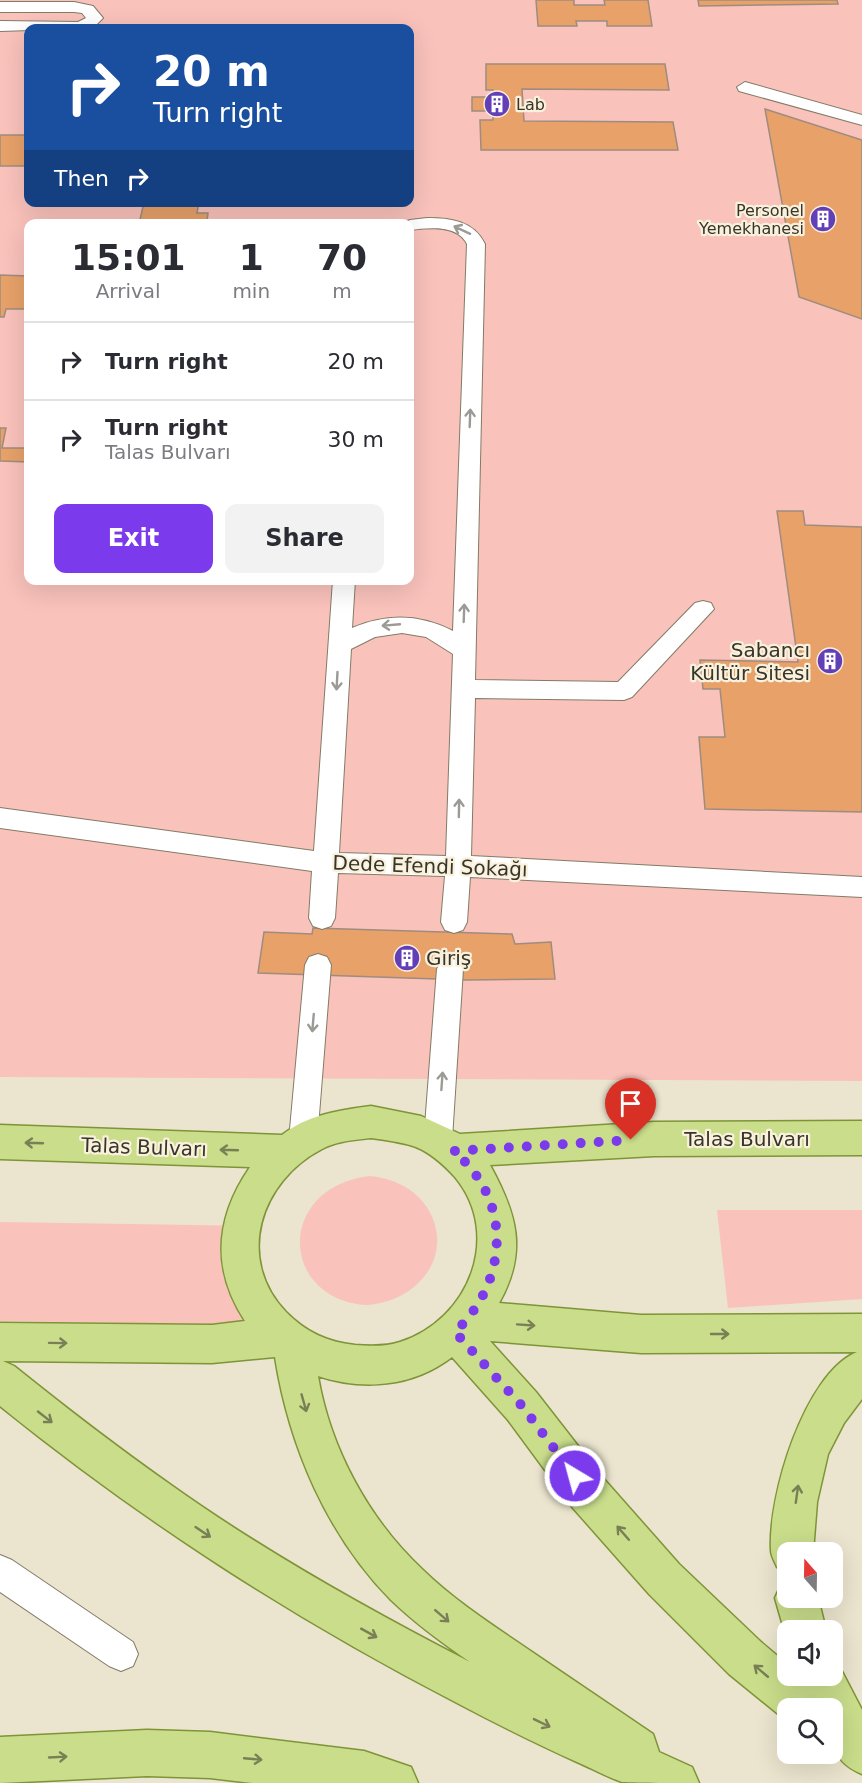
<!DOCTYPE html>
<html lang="en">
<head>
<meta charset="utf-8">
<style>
	body { margin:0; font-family:"DejaVu Sans",sans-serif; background:#f2f2f3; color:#2b2b33; height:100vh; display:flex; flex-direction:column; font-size:22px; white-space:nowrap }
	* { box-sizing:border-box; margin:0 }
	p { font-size:20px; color:#7c7c81 }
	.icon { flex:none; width:33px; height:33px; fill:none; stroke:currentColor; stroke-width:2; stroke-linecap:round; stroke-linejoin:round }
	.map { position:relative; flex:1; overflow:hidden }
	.drawer { position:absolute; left:24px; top:219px; width:390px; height:366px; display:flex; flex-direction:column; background:#fff; border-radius:12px; box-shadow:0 6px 24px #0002 }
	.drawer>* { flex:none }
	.guide { position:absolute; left:24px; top:24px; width:390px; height:183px; border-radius:12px; box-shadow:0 6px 24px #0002; background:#1a4fa0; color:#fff; overflow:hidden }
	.needle { width:39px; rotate:340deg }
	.tools { position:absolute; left:777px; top:1542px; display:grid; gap:12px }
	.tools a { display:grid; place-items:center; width:66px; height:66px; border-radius:12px; background:#fff; box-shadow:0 6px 24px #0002; font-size:30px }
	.pin { position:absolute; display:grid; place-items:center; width:51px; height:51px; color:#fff; margin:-62px -26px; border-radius:50% 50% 50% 0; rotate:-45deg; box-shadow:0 0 6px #0007 }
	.pin .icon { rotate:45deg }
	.me { position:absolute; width:66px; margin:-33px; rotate:323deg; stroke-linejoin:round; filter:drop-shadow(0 0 4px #0008) }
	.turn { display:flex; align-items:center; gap:21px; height:126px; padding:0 30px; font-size:27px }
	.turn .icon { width:78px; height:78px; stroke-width:2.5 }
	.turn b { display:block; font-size:42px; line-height:51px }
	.then { display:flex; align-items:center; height:57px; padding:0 30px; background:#0003; gap:12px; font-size:22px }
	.eta { display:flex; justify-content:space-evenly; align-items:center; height:102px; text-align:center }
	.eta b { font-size:36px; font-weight:600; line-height:42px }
	.cta { display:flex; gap:12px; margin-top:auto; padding:12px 30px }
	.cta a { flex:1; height:69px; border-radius:12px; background:#7c3aed; color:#fff; font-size:24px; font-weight:600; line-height:69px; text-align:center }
	.cta a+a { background:#f2f2f3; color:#2b2b33 }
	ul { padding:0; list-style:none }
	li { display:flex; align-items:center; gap:18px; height:78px; padding:0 30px; border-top:2px solid #e1e1e2 }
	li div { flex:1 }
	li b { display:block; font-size:22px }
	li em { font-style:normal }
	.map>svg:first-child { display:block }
</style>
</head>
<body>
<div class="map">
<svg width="862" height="1783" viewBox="0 0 862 1783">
	<rect width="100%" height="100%" fill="#ebe4ce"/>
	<!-- green -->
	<path fill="#f9c2bb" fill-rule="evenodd" d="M 0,0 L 862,0 L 862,1081 L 0,1077 ZM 28,28 L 410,28 L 410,202 L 28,202 ZM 28,224 L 410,224 L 410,580 L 28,580 Z
		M 370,1176 C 444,1183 463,1267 396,1298 C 386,1302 375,1305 365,1305 C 279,1298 276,1187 370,1176 Z
		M 717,1210 L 862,1210 L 862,1299 L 728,1308 Z
		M 0,1222 L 256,1226 L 247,1325 L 0,1321 Z"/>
	<!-- building -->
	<path fill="#e7a169" stroke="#9f8c7f" stroke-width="1.5" d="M 536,0 L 574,0 L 574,5 L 605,5 L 604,0 L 648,0 L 652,26 L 607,26 L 607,21 L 576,21 L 577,26 L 538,26 Z
		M 698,0 L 837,0 L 838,4 L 699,6 Z
		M 486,64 L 665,64 L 669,90 L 522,89 L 524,121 L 673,122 L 678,150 L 481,150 L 480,120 L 493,120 L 493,111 L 472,111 L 472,97 L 493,97 L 493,90 L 486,90 Z
		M 765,109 L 862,140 L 862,319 L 799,297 Z
		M 0,135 L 28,135 L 28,166 L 0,166 Z
		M 144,202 L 199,202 L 197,213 L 208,213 L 207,221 L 196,220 L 195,224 L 139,224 Z
		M 0,275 L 28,276 L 28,309 L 6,309 L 4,317 L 0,317 Z
		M 0,428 L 6,428 L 2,448 L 28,448 L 28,462 L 0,461 Z
		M 777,511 L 803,511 L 805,525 L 862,527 L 862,812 L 705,809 L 699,737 L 725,737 L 720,689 L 703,689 L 700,660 L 798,662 Z
		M 313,928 L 512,934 L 515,944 L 551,942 L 555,979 L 467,980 L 258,973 L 264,932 L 312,934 Z"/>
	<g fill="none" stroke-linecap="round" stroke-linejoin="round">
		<defs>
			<path id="lane" d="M 0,2 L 74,2 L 93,6 L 103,18 L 93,28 L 0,31 L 0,21 L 78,22 L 86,18 L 82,13 L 74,12 L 0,12 Z
				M 745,82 L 862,115 L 862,125 L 739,91 L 737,87 Z
				M 427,218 C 451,218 474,221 485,244 L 475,680 L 618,682 L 695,603 L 703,601 L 711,603 L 714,609 L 632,697 L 624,700 L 475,698 L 471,856 L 862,877 L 862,897 L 470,877 L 467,922 L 463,930 L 454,933 L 445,930 L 441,922 L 445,876 L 338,873 L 335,918 L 331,926 L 322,929 L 313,926 L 309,918 L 312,871 L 0,828 L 0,808 L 314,851 L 333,580 L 355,580 L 352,628 C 387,613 420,614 453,631 L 467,244 C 457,224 428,228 410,230 L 410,224 L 402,224 L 410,220 ZM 402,633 L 426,637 L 453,654 L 446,856 L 339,853 L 351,649 L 375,637 Z
				M 318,954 L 327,957 L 331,965 L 317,1140 L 313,1149 L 303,1153 L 293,1149 L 289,1140 L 305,965 L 309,957 Z
				M 450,958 L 459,961 L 463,969 L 452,1139 L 448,1148 L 438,1152 L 428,1148 L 424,1139 L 437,969 L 441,961 Z
				M 0,1555 L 12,1560 L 133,1642 L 138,1654 L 133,1666 L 121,1671 L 109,1666 L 0,1592 Z"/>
			<path id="primary" d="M 371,1106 L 421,1116 L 460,1134 L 654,1122 L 862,1121 L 862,1155 L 654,1156 L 490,1165 C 517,1214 528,1252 499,1303 L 641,1315 L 862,1314 L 862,1399 L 844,1423 L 828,1454 L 817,1502 L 813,1552 L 788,1552 L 788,1571 L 777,1567 C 775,1562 771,1556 771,1550 C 768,1497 804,1374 857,1352 L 641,1353 L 490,1341 L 536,1392 L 603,1478 L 679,1564 L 761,1642 L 788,1665 L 788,1676 L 832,1676 L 832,1659 L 836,1660 L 862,1710 L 862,1774 C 829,1760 832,1740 832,1708 L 788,1708 L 788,1722 L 729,1674 L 649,1594 L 573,1508 L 508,1420 L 452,1357 C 413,1387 363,1391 318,1376 C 330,1448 369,1520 423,1570 C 456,1602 494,1626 532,1652 C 572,1679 613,1707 653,1734 L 659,1752 L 692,1767 L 699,1783 C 682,1783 636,1783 622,1782 C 607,1777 591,1768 577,1762 C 537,1744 497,1724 459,1704 C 293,1618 145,1523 0,1406 L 0,1323 L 212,1325 L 245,1321 C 211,1269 215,1218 250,1167 L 0,1159 L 0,1125 L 282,1135 C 307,1115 340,1110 371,1106 ZM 371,1138 C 386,1140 402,1142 416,1147 C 431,1153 444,1165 455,1177 C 503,1235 469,1320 400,1342 C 386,1347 369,1346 355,1345 C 327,1342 306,1332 286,1312 C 235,1259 260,1181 322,1149 C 336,1141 355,1140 371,1138 ZM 275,1357 C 289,1446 327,1535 391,1600 C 415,1623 442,1643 470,1662 C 367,1609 265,1552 171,1485 C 117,1447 65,1407 14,1366 L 3,1361 L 212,1363 Z
				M 788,1580 L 788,1598 L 818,1598 L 826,1630 L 788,1630 L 788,1643 L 775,1598 L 782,1583 Z
				M 147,1730 L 210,1732 L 364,1751 L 411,1767 L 418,1783 L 252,1783 L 210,1778 L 147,1776 L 0,1783 L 0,1737 Z"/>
		</defs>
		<!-- lane casing -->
		<use href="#lane" stroke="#827b67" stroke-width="2"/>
		<!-- primary casing -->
		<use href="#primary" stroke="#7e9437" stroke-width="3"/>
		<!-- lane -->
		<use href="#lane" fill="#fff" fill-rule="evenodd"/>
		<!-- primary -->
		<use href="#primary" fill="#c9dd8b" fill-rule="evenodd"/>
	</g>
	<!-- one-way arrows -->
	<defs><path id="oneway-shaft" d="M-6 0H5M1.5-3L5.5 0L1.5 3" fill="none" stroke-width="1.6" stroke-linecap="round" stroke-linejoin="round" transform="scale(1.5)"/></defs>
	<g stroke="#9b9a95">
		<use href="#oneway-shaft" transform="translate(462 230) rotate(-155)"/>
		<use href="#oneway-shaft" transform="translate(470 418) rotate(-88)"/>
		<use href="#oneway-shaft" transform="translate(464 613) rotate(-88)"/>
		<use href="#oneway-shaft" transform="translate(391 625) rotate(175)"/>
		<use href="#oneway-shaft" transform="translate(337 681) rotate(93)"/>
		<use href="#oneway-shaft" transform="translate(459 808) rotate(-89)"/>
		<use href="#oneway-shaft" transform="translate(313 1023) rotate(95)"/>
		<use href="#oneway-shaft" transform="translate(442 1081) rotate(-86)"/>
	</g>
	<g stroke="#798056">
		<use href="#oneway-shaft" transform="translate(34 1143) rotate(-178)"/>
		<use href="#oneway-shaft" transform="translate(229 1150) rotate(-178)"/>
		<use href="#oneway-shaft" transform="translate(526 1325) rotate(4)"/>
		<use href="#oneway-shaft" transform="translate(720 1334)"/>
		<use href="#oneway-shaft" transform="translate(58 1343) rotate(1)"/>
		<use href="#oneway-shaft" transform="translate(304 1403) rotate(74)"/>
		<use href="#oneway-shaft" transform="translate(45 1417) rotate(38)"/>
		<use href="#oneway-shaft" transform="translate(797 1494) rotate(-82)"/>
		<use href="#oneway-shaft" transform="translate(203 1532) rotate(34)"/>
		<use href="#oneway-shaft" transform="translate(623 1533) rotate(-131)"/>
		<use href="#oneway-shaft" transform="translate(442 1616) rotate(41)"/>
		<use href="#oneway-shaft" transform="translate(369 1633) rotate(29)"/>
		<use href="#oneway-shaft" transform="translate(761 1671) rotate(-140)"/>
		<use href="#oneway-shaft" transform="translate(542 1723) rotate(26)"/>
		<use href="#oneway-shaft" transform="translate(58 1757) rotate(-3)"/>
		<use href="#oneway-shaft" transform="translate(253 1759) rotate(5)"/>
	</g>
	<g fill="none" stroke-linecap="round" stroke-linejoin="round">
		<!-- route -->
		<path stroke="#7c3aed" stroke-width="10" stroke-dasharray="0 18" d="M 575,1476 L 522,1406 L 455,1332 C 509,1281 513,1199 453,1151 L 631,1140"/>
	</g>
	<!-- icons -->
	<defs>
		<symbol id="building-disc" viewBox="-11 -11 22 22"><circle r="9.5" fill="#623fb7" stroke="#f9f1db"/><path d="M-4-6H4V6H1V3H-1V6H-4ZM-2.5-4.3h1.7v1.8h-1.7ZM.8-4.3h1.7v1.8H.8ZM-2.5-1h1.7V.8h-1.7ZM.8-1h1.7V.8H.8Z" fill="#fff"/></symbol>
	</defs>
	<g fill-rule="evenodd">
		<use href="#building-disc" x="482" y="89" width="30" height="30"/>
		<use href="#building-disc" x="808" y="204" width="30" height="30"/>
		<use href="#building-disc" x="815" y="646" width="30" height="30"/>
		<use href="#building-disc" x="392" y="943" width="30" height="30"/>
	</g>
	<g text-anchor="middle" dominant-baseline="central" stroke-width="4.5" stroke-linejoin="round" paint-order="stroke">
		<!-- far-poi labels -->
		<g font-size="16" fill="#37342b" stroke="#f9f1db" text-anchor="start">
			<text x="516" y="104">Lab</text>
			<text x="804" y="210" text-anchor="end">Personel<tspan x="804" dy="18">Yemekhanesi</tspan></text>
		</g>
		<!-- poi labels -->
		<g font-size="20" fill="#37342b" stroke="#f9f1db" text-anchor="end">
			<text x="810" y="650">Sabancı<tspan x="810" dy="23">Kültür Sitesi</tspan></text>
			<text x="426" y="958" text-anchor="start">Giriş</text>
		</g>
		<!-- street labels -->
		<g font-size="20" fill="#37342b" stroke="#f9f1db">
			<text transform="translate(430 866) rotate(2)">Dede Efendi Sokağı</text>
			<text x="747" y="1139">Talas Bulvarı</text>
			<text transform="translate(144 1147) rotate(2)">Talas Bulvarı</text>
		</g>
	</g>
</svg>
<div class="tools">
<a><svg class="needle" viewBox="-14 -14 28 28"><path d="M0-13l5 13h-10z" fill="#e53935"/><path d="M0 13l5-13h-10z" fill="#7c7c81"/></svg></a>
<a><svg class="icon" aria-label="sound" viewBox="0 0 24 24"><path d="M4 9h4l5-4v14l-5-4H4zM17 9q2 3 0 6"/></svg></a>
<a><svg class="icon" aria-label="search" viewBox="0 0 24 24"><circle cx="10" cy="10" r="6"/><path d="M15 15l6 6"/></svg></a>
</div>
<div class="pin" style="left:631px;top:1140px;background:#d93025"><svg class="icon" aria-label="arrive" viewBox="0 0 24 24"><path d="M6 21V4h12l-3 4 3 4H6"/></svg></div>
<svg class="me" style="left:575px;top:1476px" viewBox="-20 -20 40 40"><circle r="17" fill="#7c3aed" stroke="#fff" stroke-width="3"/><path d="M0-11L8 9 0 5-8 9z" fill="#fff"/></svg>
<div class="guide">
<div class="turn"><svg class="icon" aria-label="right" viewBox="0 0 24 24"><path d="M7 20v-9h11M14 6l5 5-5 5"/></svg><div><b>20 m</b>Turn right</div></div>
<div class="then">Then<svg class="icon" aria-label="right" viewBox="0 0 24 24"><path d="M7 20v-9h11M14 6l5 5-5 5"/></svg></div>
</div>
<section class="drawer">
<div class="eta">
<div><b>15:01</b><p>Arrival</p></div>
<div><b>1</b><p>min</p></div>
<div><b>70</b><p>m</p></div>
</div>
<ul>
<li><svg class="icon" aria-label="right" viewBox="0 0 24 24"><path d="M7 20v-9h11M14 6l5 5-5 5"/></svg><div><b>Turn right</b></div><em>20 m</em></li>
<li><svg class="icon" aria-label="right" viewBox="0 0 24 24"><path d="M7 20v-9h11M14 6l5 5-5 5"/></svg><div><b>Turn right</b><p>Talas Bulvarı</p></div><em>30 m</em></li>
</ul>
<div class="cta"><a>Exit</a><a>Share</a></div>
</section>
</div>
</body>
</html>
